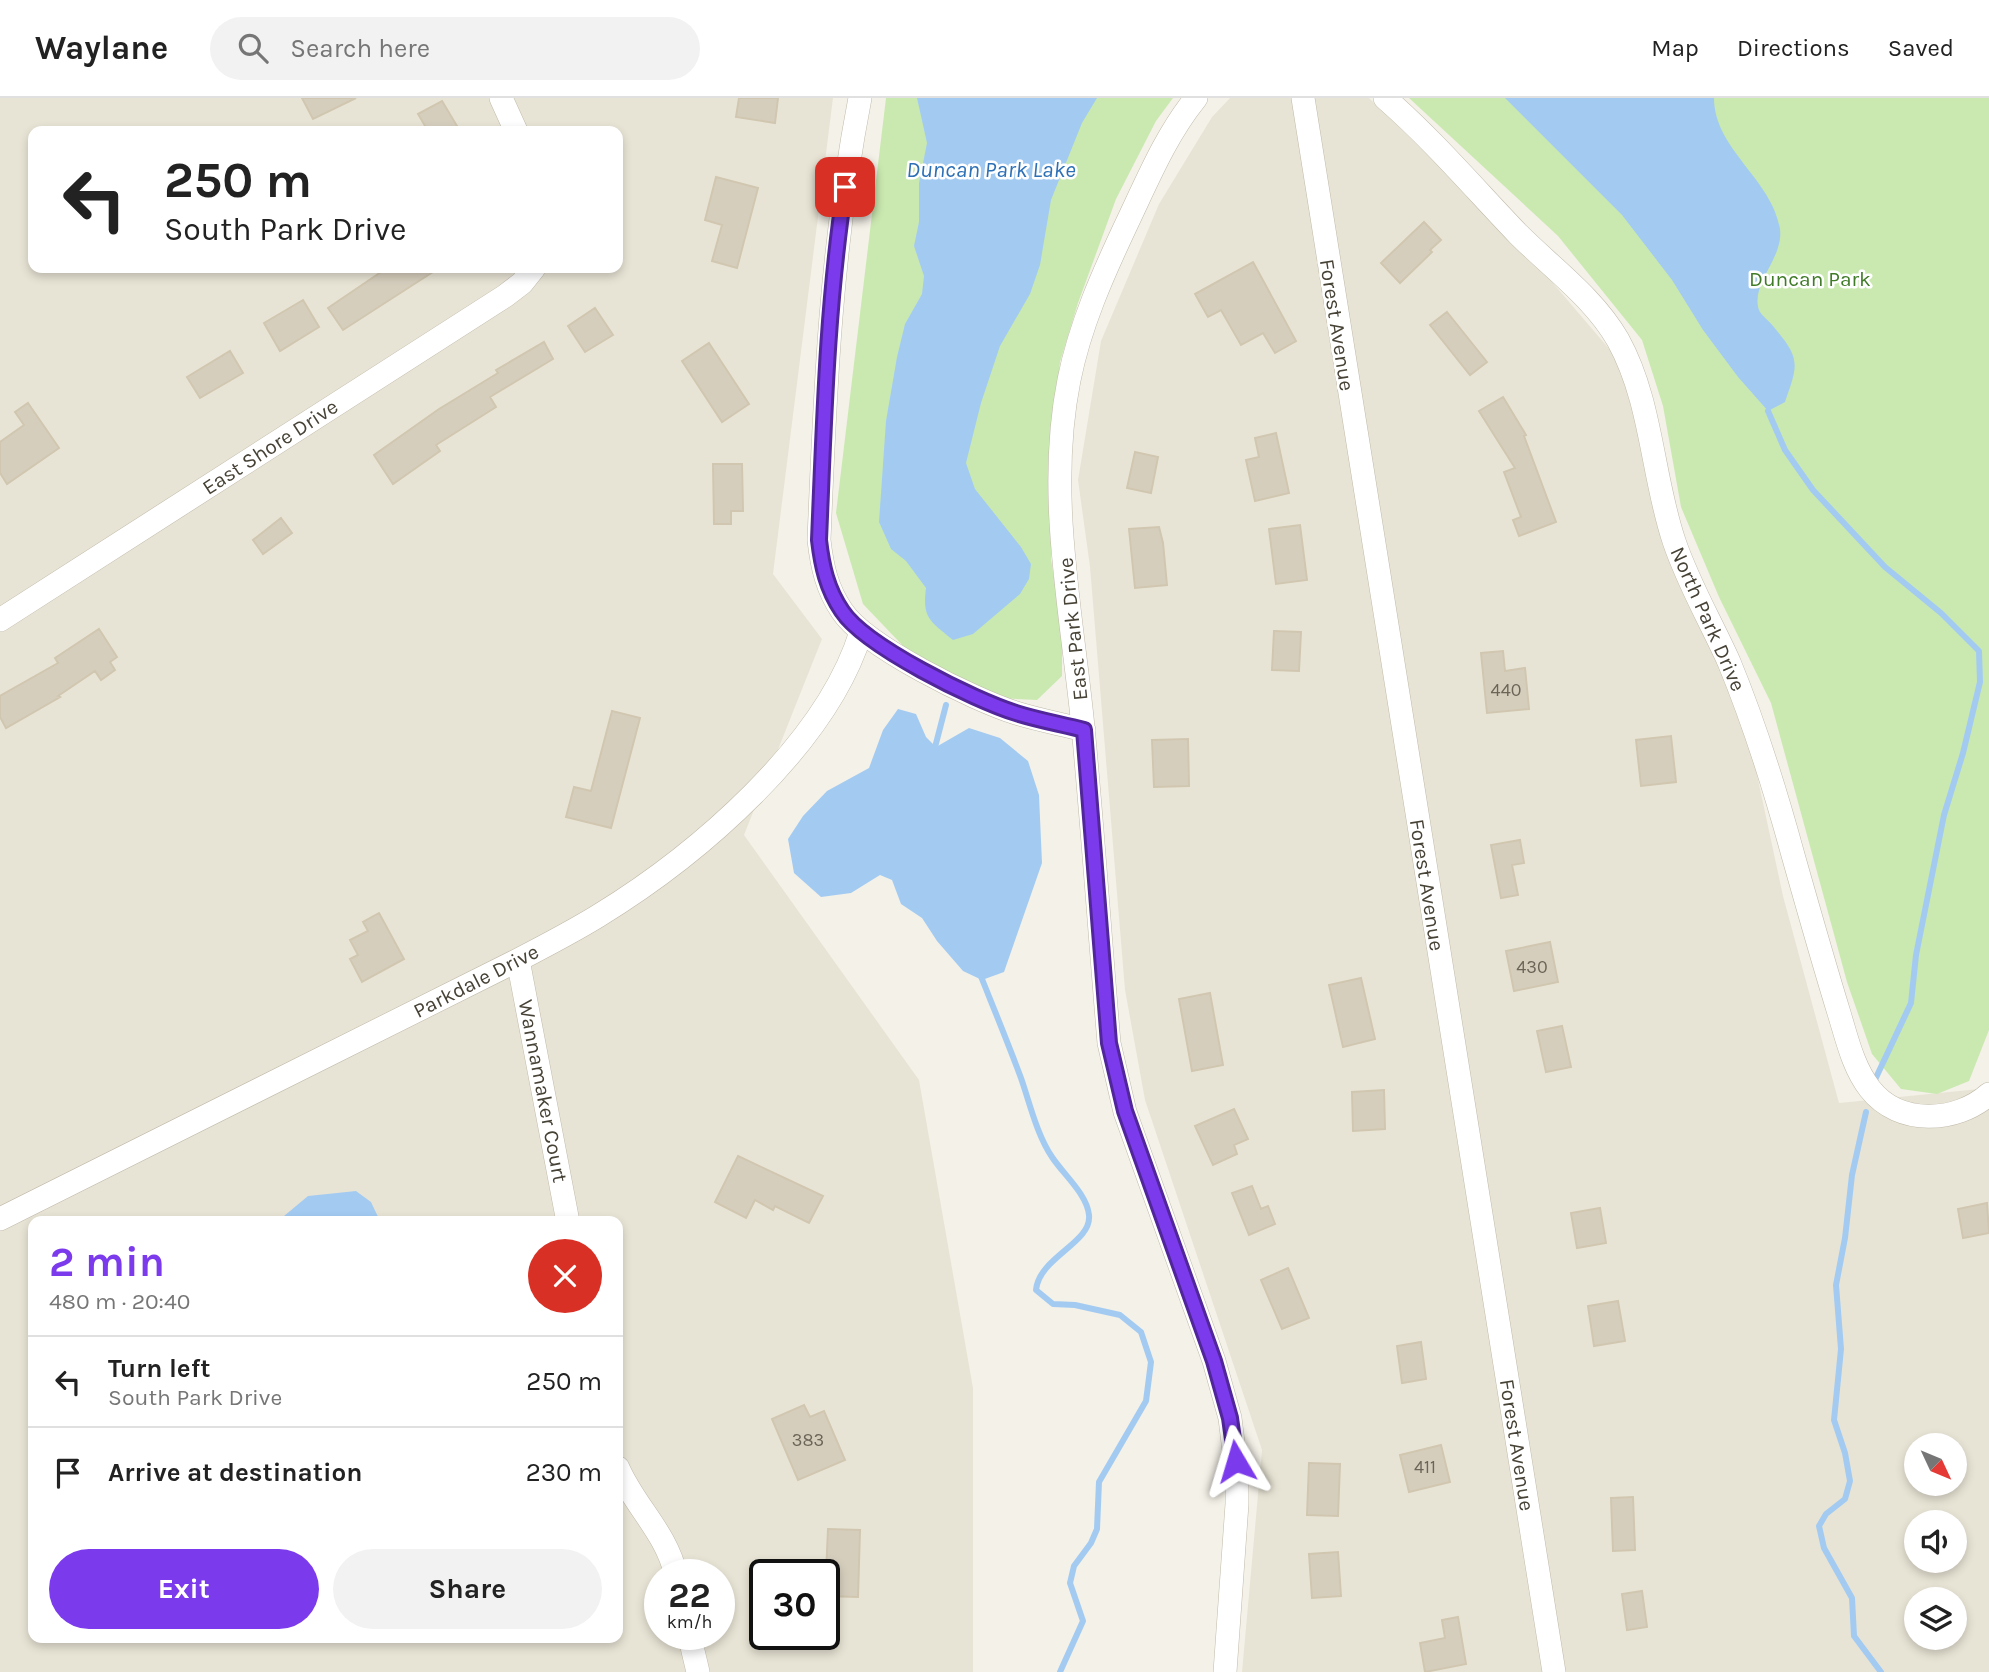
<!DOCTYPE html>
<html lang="en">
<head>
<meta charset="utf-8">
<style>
	body { margin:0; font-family:Karla,sans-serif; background:#f2f2f2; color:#222; height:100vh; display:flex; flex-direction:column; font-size:26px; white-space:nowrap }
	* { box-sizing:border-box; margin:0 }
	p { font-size:23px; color:#767676 }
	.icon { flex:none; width:38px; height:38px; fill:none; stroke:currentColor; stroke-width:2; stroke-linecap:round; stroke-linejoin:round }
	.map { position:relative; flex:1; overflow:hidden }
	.sheet { position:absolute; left:28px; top:1118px; width:595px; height:427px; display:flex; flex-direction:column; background:#fff; border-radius:14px; box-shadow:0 4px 10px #0003 }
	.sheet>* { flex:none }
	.guide { position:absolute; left:28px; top:28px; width:595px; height:147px; border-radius:14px; box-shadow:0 4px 10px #0003; background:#fff; color:#222; overflow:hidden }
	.needle { width:46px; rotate:134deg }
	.buttons { position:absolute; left:1904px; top:1335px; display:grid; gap:14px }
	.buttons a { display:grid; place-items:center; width:63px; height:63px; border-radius:50%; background:#fff; box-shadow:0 4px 10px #0003; font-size:35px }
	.speed { position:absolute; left:644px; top:1461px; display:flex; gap:14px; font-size:35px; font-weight:700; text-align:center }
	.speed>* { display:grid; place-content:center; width:91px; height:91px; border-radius:50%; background:#fff; box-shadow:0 4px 10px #0003; line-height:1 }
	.speed small { font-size:18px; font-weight:400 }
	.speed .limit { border:4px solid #111; border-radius:10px; background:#fff; color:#111 }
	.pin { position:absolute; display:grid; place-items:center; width:60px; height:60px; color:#fff; margin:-30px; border-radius:14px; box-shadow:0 4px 10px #0006 }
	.me { position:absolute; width:77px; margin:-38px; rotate:353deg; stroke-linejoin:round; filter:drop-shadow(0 0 5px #0008) }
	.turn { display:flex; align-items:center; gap:24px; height:147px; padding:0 21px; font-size:32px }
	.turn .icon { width:91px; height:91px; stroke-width:2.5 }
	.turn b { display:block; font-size:49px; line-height:60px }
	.round { display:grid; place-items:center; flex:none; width:74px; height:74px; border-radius:37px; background:#f2f2f2 }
	.headline { display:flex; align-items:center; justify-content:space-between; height:119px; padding:0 21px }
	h1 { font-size:42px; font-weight:700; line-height:52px; color:#7c3aed }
	.primary-button { display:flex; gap:14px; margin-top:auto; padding:14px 21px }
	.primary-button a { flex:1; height:80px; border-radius:42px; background:#7c3aed; color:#fff; font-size:28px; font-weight:700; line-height:80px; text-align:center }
	.primary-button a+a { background:#f2f2f2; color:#222 }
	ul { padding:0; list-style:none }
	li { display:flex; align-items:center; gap:21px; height:91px; padding:0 21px; border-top:2px solid #e0e0e0 }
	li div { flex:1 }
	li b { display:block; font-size:26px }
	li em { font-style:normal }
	header { display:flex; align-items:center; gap:42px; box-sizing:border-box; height:98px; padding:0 35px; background:#fff; border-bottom:2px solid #e0e0e0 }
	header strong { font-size:33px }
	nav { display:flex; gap:38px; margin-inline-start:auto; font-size:24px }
	.search { width:490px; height:63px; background:#f2f2f2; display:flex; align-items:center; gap:18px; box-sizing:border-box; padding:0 24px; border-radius:38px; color:#767676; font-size:26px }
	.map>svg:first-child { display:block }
</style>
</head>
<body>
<header>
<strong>Waylane</strong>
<div class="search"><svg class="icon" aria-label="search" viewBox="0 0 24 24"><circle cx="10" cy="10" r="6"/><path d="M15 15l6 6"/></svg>Search here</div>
<nav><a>Map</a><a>Directions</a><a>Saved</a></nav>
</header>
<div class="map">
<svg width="1989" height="1574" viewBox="0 0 1989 1574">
	<rect width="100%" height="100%" fill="#f4f1e8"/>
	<!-- residential -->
	<path fill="#e8e4d5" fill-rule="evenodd" d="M 0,0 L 833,0 L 773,476 L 822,541 L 744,737 L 919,982 L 973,1290 L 973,1574 L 0,1574 ZM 33,33 L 618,33 L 618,170 L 33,170 ZM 33,1124 L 618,1124 L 618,1540 L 33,1540 ZM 660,1477 L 719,1477 L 719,1536 L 660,1536 ZM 765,1477 L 824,1477 L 824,1536 L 765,1536 Z
		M 1230,0 L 1369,0 L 1523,150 L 1617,260 L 1748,635 L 1783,798 L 1839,1005 L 1989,990 L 1989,1574 L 1242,1574 L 1262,1352 L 1145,1002 L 1125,892 L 1090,469 L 1078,382 L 1101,243 L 1159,106 L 1212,19 ZM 1916,1348 L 1955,1348 L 1955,1386 L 1916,1386 ZM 1916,1424 L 1955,1424 L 1955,1463 L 1916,1463 ZM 1916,1502 L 1955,1502 L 1955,1540 L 1916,1540 Z"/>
	<!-- green -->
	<path fill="#cae9b0" d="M 886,0 L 1173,0 L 1156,23 L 1116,101 L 1078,205 L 1060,264 L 1052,337 L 1051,461 L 1062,530 L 1062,578 L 1037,602 L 997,600 L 905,550 L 863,506 L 836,415 Z
		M 1409,0 L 1989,0 L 1989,932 L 1969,983 L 1937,996 L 1901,991 L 1872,956 L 1847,884 L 1771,605 L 1719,499 L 1681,409 L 1663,308 L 1642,242 L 1558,138 Z"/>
	<!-- water -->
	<path fill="#a3cbf2" d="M 917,0 L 1097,0 L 1082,25 L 1051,102 L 1040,167 L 1030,196 L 1000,248 L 981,305 L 966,365 L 975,391 L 1021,449 L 1031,466 L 1029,481 L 1020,496 L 973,536 L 953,542 C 930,523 922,520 926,490 L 906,463 L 891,451 L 879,424 L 886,323 L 897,259 L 905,226 L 922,196 L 924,178 L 914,148 L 919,124 L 919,85 L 927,45 Z
		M 1505,0 L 1714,0 C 1714,51 1772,81 1780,131 C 1784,160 1750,186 1759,212 C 1761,217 1769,223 1773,228 C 1800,260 1799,265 1785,304 L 1768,313 L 1738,279 L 1703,232 L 1672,182 L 1622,117 Z
		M 898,611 L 916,616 L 926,639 L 936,649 L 969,630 L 1000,640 L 1028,663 L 1039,697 L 1042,765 L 1004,874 L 982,882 L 963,873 L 937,843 L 922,820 L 901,806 L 892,782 L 880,777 L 851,795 L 821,799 L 794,775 L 788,741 L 803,718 L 827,693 L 869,670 L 883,632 Z
		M 356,1093 L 371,1104 L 380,1123 L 278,1123 L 308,1098 Z"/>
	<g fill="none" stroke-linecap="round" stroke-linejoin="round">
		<!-- stream -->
		<path stroke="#a3cbf2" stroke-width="6" d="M 1768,313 L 1785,352 L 1813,392 L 1885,469 L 1941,515 L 1979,553 L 1980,584 L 1963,655 L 1944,717 L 1916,857 L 1911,905 L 1873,986
			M 933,657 L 946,607
			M 980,876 C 994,911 1008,945 1021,980 C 1030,1006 1037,1037 1052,1059 C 1063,1076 1087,1096 1089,1117 C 1092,1145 1039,1159 1036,1192 L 1053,1206 L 1075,1207 L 1120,1217 L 1141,1234 L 1151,1264 L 1146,1303 L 1099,1384 L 1097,1431 L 1091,1445 L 1074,1468 L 1070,1485 L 1083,1523 L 1060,1574
			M 1866,1014 L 1852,1077 L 1845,1140 L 1836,1187 L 1841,1251 L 1834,1322 L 1845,1355 L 1850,1383 L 1845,1401 L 1826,1416 L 1819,1428 L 1824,1450 L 1852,1500 L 1854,1538 L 1881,1574"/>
	</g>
	<!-- building -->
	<path fill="#d6cebd" stroke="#d1c7b0" stroke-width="2" d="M 302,0 L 356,0 L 313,21 Z
		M 739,0 L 778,0 L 775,25 L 736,19 Z
		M 442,3 L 460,33 L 428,33 L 418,16 Z
		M 716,79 L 758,90 L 737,170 L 712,163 L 722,127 L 705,122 Z
		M 1424,124 L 1441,142 L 1430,152 L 1432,154 L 1400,185 L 1381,165 Z
		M 1253,164 L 1296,243 L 1275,255 L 1263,235 L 1241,247 L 1221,212 L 1208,219 L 1195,196 Z
		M 387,170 L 439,170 L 343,232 L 328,210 Z
		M 303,202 L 319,229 L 280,253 L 264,225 Z
		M 595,210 L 613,237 L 585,254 L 568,228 Z
		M 1447,214 L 1487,264 L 1470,277 L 1430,227 Z
		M 544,244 L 553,261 L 490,299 L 496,309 L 436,347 L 440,353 L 393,386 L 374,357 L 439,311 L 498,275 L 496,272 Z
		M 709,245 L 749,306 L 722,324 L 682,263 Z
		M 230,253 L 243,275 L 200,300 L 187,279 Z
		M 1503,299 L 1526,337 L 1524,338 L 1556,424 L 1519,438 L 1513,422 L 1521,419 L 1504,374 L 1515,370 L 1479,313 Z
		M 28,305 L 59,350 L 7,386 L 0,375 L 0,344 L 24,327 L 15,314 Z
		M 1276,335 L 1289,395 L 1255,403 L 1246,362 L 1259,359 L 1255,340 Z
		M 1135,354 L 1158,359 L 1151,395 L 1127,390 Z
		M 713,366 L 742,366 L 743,413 L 731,413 L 731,426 L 714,426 Z
		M 281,420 L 292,435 L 263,456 L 253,442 Z
		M 1300,427 L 1307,482 L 1276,486 L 1269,431 Z
		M 1159,429 L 1163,445 L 1167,487 L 1135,490 L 1129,431 Z
		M 99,531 L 117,559 L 110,564 L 115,572 L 101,582 L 95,573 L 58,598 L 60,599 L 6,630 L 0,619 L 0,598 L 58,565 L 55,560 Z
		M 1274,533 L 1301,534 L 1299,573 L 1272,572 Z
		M 1503,553 L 1505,573 L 1525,570 L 1529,611 L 1487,615 L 1481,555 Z
		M 612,613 L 640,620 L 611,730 L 566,719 L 574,689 L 591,693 Z
		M 1671,638 L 1676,684 L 1641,688 L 1636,642 Z
		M 1188,641 L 1189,688 L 1154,689 L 1152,642 Z
		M 1520,742 L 1524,765 L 1512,767 L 1518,797 L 1501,800 L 1491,747 Z
		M 379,815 L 404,861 L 362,884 L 350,861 L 358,857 L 350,842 L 368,833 L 363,824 Z
		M 1550,844 L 1558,884 L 1514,893 L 1506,853 Z
		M 1361,880 L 1375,941 L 1343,949 L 1329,887 Z
		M 1210,895 L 1223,967 L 1192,973 L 1179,901 Z
		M 1562,928 L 1571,969 L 1546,974 L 1537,933 Z
		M 1384,992 L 1385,1031 L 1353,1033 L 1352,994 Z
		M 1234,1011 L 1248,1041 L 1234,1047 L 1237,1056 L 1213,1067 L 1195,1028 Z
		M 738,1058 L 823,1098 L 809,1125 L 775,1108 L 773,1112 L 755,1102 L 746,1120 L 715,1104 Z
		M 1252,1088 L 1261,1111 L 1268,1108 L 1275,1126 L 1249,1137 L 1232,1095 Z
		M 1987,1105 L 1989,1135 L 1963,1140 L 1958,1111 Z
		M 1600,1110 L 1606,1145 L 1577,1150 L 1571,1115 Z
		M 1288,1170 L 1309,1220 L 1282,1231 L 1261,1182 Z
		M 1618,1203 L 1625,1243 L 1594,1248 L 1588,1208 Z
		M 1421,1244 L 1426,1281 L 1402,1285 L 1397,1248 Z
		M 804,1307 L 810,1319 L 824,1313 L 845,1362 L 798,1382 L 772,1321 Z
		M 1441,1347 L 1450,1384 L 1409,1394 L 1400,1357 Z
		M 1309,1365 L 1340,1366 L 1338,1418 L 1307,1417 Z
		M 1633,1399 L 1635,1452 L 1613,1453 L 1611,1400 Z
		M 828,1431 L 860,1432 L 858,1499 L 825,1498 Z
		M 1338,1454 L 1341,1498 L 1312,1500 L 1309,1456 Z
		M 1642,1493 L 1647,1529 L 1627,1532 L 1622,1496 Z
		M 1458,1519 L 1466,1566 L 1425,1574 L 1420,1545 L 1445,1540 L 1442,1522 Z"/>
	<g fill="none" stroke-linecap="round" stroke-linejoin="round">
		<defs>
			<path id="minor" d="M 501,0 L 516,33
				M 860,0 C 831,149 825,291 819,442 C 822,469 827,491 842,513 C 865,548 974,602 1016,615 C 1038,622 1061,626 1084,632
				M 1196,0 C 1166,37 1148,81 1127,125 C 1103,176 1080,227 1069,282 C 1046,397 1072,515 1083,629 C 1093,734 1100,840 1109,945 L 1125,1014 L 1214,1263 L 1230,1320 L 1237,1377 L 1237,1406 L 1225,1574
				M 1303,0 L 1554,1574
				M 1385,0 C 1433,42 1474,90 1518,136 C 1552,170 1594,200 1618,242 C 1652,303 1652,378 1674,443 C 1688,485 1711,524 1729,564 C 1755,627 1775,691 1793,757 C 1808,810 1823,863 1839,915 C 1847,941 1853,969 1870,991 C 1899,1028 1957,1025 1989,996
				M 0,522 L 505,198 L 522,185 L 534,170
				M 518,862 L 568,1124
				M 0,1121 L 518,862 C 545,848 572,834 598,818 C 696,758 826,648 861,534
				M 618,1370 C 635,1409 666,1434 676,1477
				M 689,1536 L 698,1574"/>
		</defs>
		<!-- minor casing -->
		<use href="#minor" stroke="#c0baaa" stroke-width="24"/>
		<!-- minor -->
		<use href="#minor" stroke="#fff" stroke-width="23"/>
	</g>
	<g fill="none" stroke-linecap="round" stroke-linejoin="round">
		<defs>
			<path id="route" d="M 845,89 C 827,206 824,324 819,442 C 822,468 827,491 842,513 C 865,548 974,602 1016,615 C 1038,622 1061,626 1084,632 L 1109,945 L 1125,1013 L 1214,1263 L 1230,1320 L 1236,1363"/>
		</defs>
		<!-- route casing -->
		<use href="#route" stroke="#51269a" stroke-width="18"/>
		<!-- route -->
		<use href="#route" stroke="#7c3aed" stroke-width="12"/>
	</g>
	<g text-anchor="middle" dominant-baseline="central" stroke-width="5" stroke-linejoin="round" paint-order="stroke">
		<!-- number labels -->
		<g font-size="18" fill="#6b6558">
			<text x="1506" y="592">440</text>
			<text x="1532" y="869">430</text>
			<text x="808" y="1342">383</text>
			<text x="1425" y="1369">411</text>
		</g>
		<!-- park labels -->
		<g font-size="21" fill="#407b28" stroke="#fff">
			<text x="1810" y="181">Duncan Park</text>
		</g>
		<!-- street labels -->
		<g font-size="21" fill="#474236" stroke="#fff">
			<text transform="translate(1337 227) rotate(81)">Forest Avenue</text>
			<text transform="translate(270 349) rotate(-33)">East Shore Drive</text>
			<text transform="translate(1708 521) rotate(66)">North Park Drive</text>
			<text transform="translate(1073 531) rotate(-96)">East Park Drive</text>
			<text transform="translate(1427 787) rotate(81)">Forest Avenue</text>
			<text transform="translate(476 883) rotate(-27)">Parkdale Drive</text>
			<text transform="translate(543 993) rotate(79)">Wannamaker Court</text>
			<text transform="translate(1517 1347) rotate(81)">Forest Avenue</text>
		</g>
		<!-- water labels -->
		<g font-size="23" font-style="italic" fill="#2d70b6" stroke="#fff">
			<text x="991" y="71">Duncan Park Lake</text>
		</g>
	</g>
</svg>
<div class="buttons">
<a><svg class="needle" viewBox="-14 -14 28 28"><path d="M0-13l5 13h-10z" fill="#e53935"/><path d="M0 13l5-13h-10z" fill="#767676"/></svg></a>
<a><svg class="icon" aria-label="sound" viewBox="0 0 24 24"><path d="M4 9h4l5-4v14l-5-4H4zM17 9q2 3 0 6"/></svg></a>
<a><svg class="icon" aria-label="layers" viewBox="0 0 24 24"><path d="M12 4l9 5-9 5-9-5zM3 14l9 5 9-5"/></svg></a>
</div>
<div class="speed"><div>22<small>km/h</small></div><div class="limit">30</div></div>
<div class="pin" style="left:845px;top:89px;background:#d93025"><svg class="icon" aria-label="arrive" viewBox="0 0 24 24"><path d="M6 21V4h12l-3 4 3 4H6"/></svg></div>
<svg class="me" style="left:1236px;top:1363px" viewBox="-20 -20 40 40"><path d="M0-17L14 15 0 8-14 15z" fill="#7c3aed" stroke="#fff" stroke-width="4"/></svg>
<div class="guide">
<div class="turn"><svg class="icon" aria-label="left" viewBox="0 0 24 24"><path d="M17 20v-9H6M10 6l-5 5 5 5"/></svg><div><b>250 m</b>South Park Drive</div></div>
</div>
<section class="sheet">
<div class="headline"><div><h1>2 min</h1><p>480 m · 20:40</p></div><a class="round" style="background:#d93025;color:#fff"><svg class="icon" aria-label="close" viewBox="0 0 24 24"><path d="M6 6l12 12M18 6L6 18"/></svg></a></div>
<ul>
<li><svg class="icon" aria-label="left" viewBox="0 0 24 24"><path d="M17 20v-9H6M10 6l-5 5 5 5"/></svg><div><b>Turn left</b><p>South Park Drive</p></div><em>250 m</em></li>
<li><svg class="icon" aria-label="arrive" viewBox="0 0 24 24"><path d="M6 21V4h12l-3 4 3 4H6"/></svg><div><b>Arrive at destination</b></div><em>230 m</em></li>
</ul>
<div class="primary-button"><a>Exit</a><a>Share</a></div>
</section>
</div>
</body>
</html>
